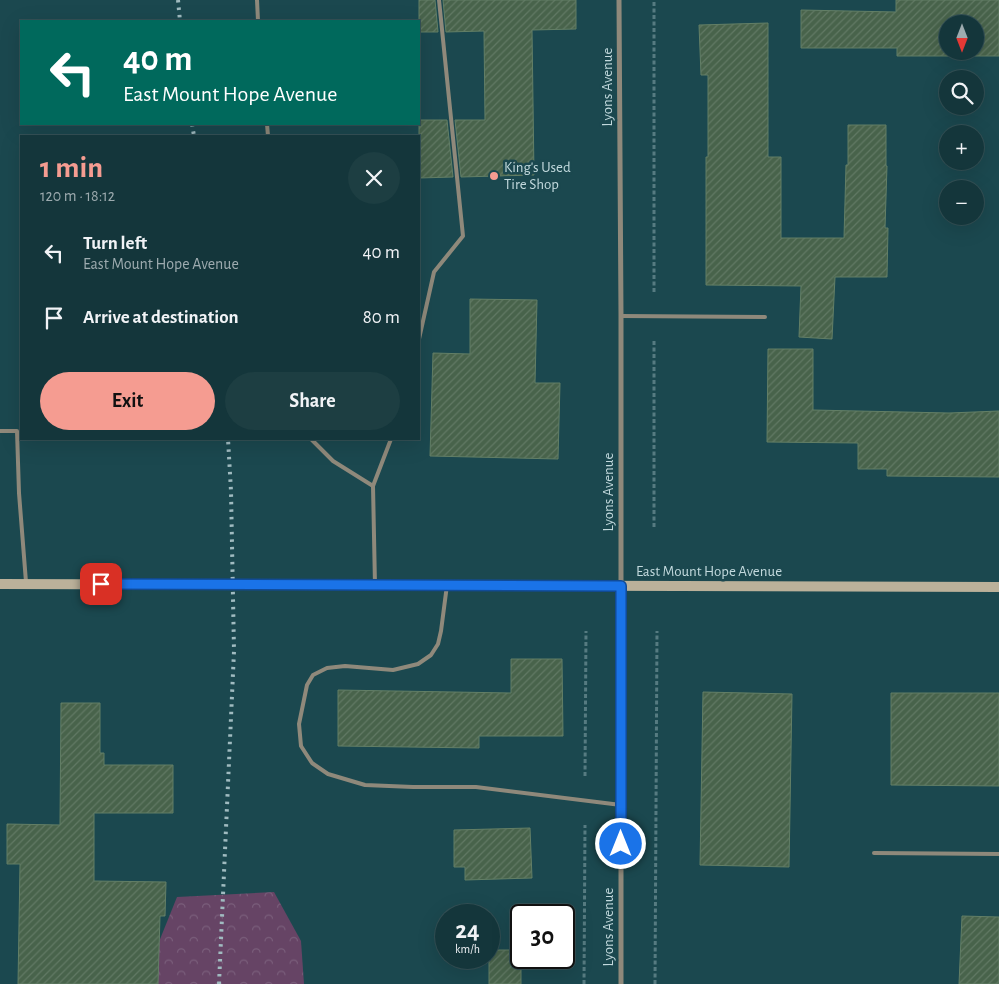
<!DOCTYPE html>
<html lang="en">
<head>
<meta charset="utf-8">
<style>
	body { margin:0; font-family:"Alegreya Sans",sans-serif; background:#1d3e42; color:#f1f3f6; height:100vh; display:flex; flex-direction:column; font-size:19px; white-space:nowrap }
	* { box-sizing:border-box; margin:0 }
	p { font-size:16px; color:#9dabaf }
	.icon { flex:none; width:28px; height:28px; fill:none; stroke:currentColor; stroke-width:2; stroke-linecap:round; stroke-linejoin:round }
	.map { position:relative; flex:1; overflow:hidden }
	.details { position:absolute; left:20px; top:135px; width:400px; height:305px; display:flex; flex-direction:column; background:#14363b; border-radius:0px; box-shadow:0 5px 20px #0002,0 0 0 1px #335055 }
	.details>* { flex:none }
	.banner { position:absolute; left:20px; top:20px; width:400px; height:105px; border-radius:0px; box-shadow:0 5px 20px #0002,0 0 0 1px #335055; background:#00695c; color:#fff; overflow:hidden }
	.needle { width:32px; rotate:180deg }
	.controls { position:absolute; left:939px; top:15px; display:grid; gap:10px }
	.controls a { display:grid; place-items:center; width:45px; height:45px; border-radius:50%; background:#14363b; box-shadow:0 5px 20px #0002,0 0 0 1px #335055; font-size:25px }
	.speed { position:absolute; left:435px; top:904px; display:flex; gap:10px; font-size:25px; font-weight:700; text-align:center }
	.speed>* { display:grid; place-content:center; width:65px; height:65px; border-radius:50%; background:#14363b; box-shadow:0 5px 20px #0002,0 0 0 1px #335055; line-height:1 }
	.speed small { font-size:12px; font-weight:400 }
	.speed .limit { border:2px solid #111; border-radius:8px; background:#fff; color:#111 }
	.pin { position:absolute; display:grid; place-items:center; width:42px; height:42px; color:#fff; margin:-21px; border-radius:10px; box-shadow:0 2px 8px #0006 }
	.me { position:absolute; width:55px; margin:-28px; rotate:0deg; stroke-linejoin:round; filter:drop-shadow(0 0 4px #0008) }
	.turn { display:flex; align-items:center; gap:18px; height:105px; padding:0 20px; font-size:22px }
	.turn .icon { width:65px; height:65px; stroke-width:2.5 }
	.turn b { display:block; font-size:35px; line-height:42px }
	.round { display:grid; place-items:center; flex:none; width:52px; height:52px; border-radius:26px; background:#1d3e42 }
	.head { display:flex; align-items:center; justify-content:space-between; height:85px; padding:0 20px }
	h1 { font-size:30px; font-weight:600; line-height:38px; color:#f59c91 }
	.button { display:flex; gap:10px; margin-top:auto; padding:10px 20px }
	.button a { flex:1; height:58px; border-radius:30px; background:#f59c91; color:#111; font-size:20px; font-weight:600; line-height:58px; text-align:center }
	.button a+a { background:#1d3e42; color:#f1f3f6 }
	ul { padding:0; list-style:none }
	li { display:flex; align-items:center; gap:15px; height:65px; padding:0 20px }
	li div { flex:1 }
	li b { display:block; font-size:19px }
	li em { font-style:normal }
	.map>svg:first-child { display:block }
</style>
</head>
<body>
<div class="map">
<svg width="999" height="984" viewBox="0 0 999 984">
	<defs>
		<pattern id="forest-crowns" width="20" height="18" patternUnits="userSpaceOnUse" patternTransform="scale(1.25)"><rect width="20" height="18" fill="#664465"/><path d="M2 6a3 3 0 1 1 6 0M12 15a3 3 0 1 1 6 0" fill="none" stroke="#7a5e7b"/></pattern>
		<pattern id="building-hatch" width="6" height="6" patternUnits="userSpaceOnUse" patternTransform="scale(1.25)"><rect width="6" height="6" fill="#48634b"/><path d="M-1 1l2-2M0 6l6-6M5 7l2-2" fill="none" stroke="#617964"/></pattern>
	</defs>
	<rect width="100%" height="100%" fill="#1b484f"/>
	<!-- forest -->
	<path fill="url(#forest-crowns)" d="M 274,892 L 301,941 L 304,984 L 142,984 L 177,897 Z"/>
	<!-- building -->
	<path fill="url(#building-hatch)" stroke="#637f66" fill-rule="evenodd" d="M 419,0 L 435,0 L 438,32 L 419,32 Z
		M 443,0 L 576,0 L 576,29 L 532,30 L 534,175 L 461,177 L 455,120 L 485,120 L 484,31 L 446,32 Z
		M 896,0 L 999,0 L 999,56 L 897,56 L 897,48 L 801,48 L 801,10 L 896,12 ZM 948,24 L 975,24 L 975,51 L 948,51 Z
		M 768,23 L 768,157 L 781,157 L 781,238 L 844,238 L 846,165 L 848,165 L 848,125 L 886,125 L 886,166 L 887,166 L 885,228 L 888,228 L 887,277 L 835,277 L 832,339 L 799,337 L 801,286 L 706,285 L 706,157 L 708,157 L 708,75 L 701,75 L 699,25 Z
		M 419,120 L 447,120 L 453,177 L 419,178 Z
		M 470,299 L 537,300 L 535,383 L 560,383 L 558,459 L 430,456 L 433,353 L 470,354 Z
		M 768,349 L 813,349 L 813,410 L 949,413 L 999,411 L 999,477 L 887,476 L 887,469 L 858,469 L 858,443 L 767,442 Z
		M 511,659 L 562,659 L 563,736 L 479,736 L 479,748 L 338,746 L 338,690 L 511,693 Z
		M 703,692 L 792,694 L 789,867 L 700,865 Z
		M 891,693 L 999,693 L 999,786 L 891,785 Z
		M 61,703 L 100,703 L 100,753 L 104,753 L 104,765 L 173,765 L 173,813 L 94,813 L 94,881 L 166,882 L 165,916 L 160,916 L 158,984 L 18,984 L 20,864 L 7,864 L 7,824 L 60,825 Z
		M 530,828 L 532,878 L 465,880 L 465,867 L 454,867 L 454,830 Z
		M 962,916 L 999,917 L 999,984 L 959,984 Z
		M 489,950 L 521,950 L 521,984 L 489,984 Z"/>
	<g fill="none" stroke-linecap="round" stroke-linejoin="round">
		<!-- path -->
		<path stroke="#567b81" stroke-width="3" stroke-dasharray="4 2.5" stroke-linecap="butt" d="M 654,292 L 654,0
			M 654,341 L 654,529
			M 585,776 L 586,631
			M 584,984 L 585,825
			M 655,984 L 657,631"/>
		<!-- lane -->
		<path stroke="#8f897b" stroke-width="4" d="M 257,0 L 258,21
			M 267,124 L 268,136
			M 621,316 L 765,317
			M 419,339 L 434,272 L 463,236 L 439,0
			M 0,431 L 17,431 L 19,493 L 26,582
			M 311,439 L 333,461 L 373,486
			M 375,585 L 373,486 L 391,439
			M 447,585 L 441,631 L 438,644 L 431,655 L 418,664 L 393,670 L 345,666 L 327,668 L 313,675 L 307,685 L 299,724 L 301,746 L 312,763 L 328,774 L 365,785 L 413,787 L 476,787 L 621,805
			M 874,853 L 999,854"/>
		<!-- street -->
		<path stroke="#8f897b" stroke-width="5" d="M 619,0 L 621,316 L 621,984"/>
		<!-- secondary -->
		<path stroke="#bbb19a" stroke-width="10" d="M 0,584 L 999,587"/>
		<!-- rail -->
		<path stroke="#a0bbc0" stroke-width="4" stroke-dasharray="2.5 5" stroke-linecap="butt" d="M 178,0 L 180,21
			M 192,124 L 194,136
			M 219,984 L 234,651 L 231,491 L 228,439"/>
	</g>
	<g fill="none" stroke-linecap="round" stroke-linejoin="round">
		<defs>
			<path id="route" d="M 101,584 L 621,586 L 621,844"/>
		</defs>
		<!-- route casing -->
		<use href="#route" stroke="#114b97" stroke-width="12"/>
		<!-- route -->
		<use href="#route" stroke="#1a73e8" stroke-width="9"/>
	</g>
	<!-- markers -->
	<circle fill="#f59c91" stroke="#1b484f" stroke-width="2" cx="494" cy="176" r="5"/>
	<g text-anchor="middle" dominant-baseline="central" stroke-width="5" stroke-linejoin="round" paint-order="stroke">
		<!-- street labels -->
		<g font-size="15" fill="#c2d9dd" stroke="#1b484f">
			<text transform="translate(607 87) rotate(-90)">Lyons Avenue</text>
			<text transform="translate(608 492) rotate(-90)">Lyons Avenue</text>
			<text x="709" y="571">East Mount Hope Avenue</text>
			<text transform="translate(608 927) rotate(-90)">Lyons Avenue</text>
		</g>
		<!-- poi labels -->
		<g font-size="15" fill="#c2d9dd" stroke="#1b484f" text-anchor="start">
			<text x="504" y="167">King's Used<tspan x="504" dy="17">Tire Shop</tspan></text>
		</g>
	</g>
</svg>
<div class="controls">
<a><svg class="needle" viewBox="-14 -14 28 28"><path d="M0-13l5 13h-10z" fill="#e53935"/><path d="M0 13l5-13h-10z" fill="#9dabaf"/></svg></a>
<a><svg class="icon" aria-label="search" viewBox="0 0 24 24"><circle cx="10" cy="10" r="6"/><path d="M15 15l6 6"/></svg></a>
<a>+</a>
<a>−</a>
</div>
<div class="speed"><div>24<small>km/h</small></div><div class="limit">30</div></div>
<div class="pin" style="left:101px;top:584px;background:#d93025"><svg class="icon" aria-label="arrive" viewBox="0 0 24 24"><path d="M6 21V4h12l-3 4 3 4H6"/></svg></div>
<svg class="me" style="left:621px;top:844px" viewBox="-20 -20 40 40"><circle r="17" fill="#1a73e8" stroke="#fff" stroke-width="3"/><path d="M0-11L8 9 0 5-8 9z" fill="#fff"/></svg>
<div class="banner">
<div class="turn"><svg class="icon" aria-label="left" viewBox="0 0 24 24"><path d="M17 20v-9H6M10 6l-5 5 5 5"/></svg><div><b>40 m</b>East Mount Hope Avenue</div></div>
</div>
<section class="details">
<div class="head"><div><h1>1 min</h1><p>120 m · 18:12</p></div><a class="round"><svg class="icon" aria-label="close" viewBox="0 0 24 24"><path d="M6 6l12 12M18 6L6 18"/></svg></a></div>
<ul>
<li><svg class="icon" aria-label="left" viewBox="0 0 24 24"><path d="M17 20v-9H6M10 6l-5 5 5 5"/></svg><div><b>Turn left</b><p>East Mount Hope Avenue</p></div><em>40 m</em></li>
<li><svg class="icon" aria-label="arrive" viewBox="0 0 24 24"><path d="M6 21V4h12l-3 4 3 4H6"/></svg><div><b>Arrive at destination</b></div><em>80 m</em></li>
</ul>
<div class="button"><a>Exit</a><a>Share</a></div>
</section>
</div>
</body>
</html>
